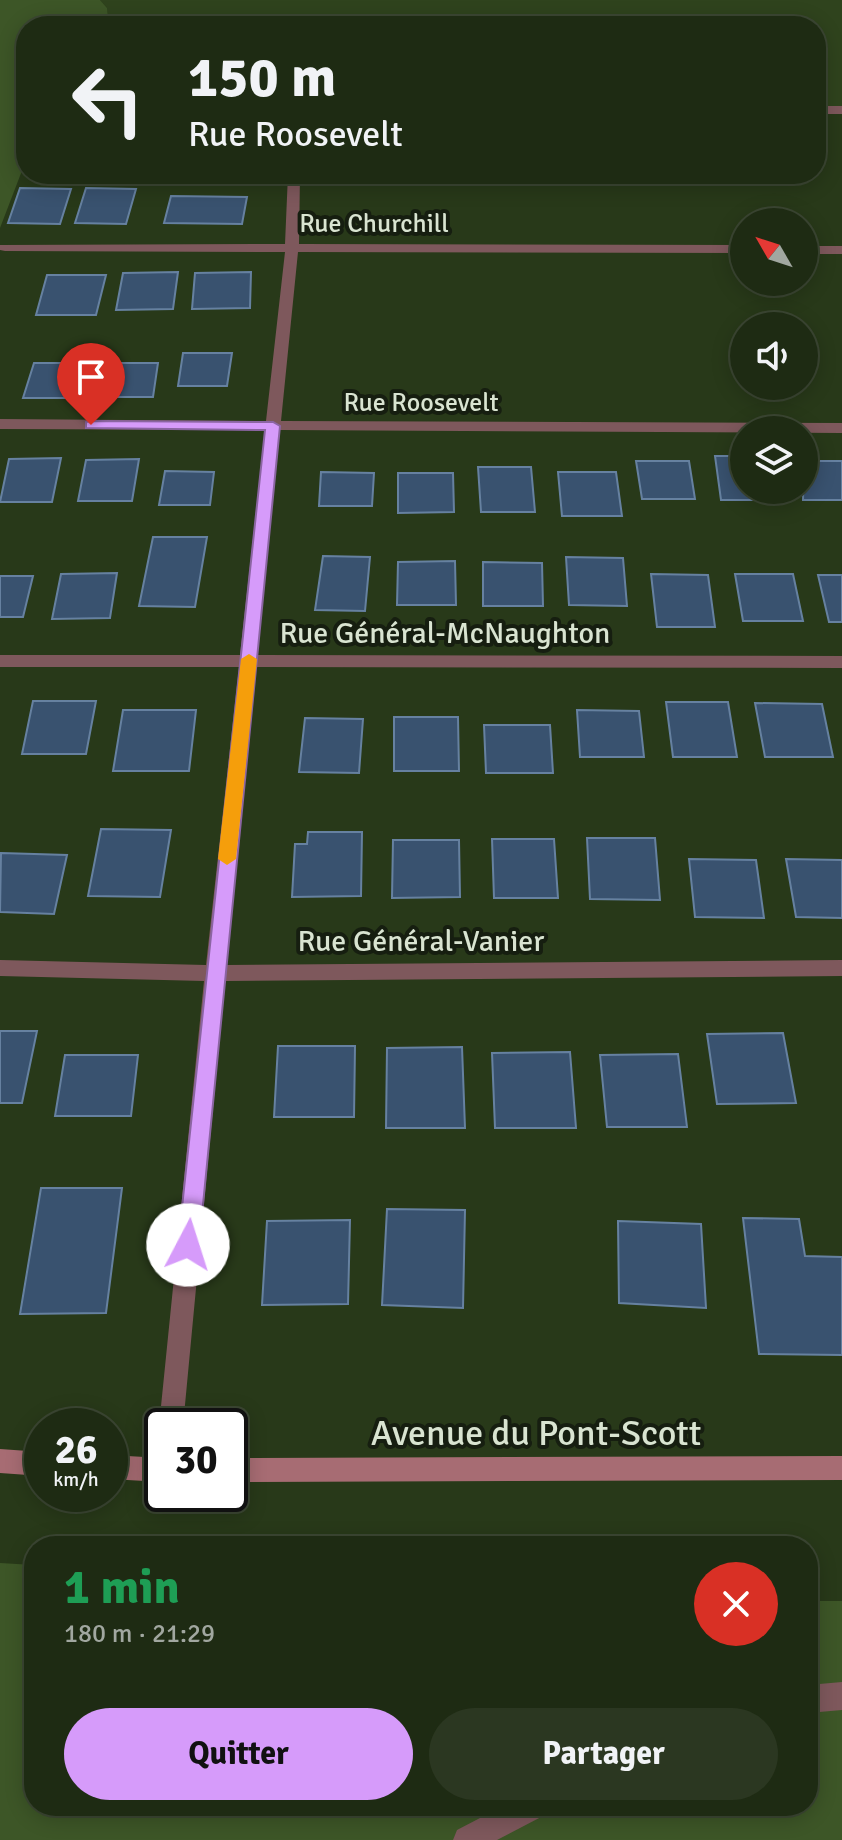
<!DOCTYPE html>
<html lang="fr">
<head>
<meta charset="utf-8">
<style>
	body { margin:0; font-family:Signika,sans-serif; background:#2b3721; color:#f1f3f6; height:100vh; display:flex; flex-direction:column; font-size:30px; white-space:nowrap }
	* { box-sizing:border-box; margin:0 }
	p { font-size:26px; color:#a1a7a0 }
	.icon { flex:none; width:44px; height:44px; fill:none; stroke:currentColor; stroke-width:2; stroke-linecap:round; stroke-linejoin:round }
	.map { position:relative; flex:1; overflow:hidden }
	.details { position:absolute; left:24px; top:1536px; width:794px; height:280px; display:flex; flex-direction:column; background:#1e2b13; border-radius:32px; box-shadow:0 4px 20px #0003,0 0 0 2px #3c4733 }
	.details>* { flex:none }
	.banner { position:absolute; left:16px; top:16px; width:810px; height:168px; border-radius:32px; box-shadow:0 4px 20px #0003,0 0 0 2px #3c4733; background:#1e2b13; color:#f1f3f6; overflow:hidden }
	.needle { width:52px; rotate:309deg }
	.tools { position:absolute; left:730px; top:208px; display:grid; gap:16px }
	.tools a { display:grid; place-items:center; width:88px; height:88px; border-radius:50%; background:#1e2b13; box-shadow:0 4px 20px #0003,0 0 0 2px #3c4733; font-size:40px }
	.speed { position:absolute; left:24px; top:1408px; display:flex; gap:16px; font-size:40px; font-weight:700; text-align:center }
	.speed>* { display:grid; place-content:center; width:104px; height:104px; border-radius:50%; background:#1e2b13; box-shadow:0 4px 20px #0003,0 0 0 2px #3c4733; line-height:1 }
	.speed small { font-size:20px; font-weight:400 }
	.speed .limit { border:4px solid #111; border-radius:12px; background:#fff; color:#111 }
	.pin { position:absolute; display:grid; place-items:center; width:68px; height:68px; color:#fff; margin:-82px -34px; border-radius:50% 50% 50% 0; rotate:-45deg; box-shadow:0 0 8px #0007 }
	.pin .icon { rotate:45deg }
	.me { position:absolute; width:88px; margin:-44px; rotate:5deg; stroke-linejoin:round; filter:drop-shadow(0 0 6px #0008) }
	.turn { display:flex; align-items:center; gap:28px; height:168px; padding:0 40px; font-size:36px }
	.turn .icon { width:104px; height:104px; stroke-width:2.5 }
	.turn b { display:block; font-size:56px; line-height:68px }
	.round { display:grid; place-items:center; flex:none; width:84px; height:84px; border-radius:42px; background:#2b3721 }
	.summary { display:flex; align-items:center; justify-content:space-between; height:136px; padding:0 40px }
	h1 { font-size:48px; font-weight:700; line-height:60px; color:#1e9e55 }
	.cta { display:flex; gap:16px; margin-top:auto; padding:16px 40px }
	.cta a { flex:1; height:92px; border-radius:48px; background:#d69bfa; color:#111; font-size:32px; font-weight:700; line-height:92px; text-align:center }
	.cta a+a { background:#2b3721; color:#f1f3f6 }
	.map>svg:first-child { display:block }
</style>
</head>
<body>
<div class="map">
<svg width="842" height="1840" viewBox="0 0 842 1840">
	<rect width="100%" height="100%" fill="#283919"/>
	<!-- built -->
	<path fill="#2f431d" d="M 100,0 L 842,0 L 842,106 L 816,106 L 816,26 L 109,26 L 107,8 Z"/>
	<!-- green -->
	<path fill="#3d5627" d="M 0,0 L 100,0 L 107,8 L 109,26 L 26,26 L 26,167 L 23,168 L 0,228 Z
		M 0,1563 L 34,1565 L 34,1806 L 808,1806 L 808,1601 L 842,1601 L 842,1840 L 0,1840 Z"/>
	<!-- building -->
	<path fill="#39526f" stroke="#6681a0" stroke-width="2" d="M 20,188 L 71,189 L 60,224 L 8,223 Z
		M 86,188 L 136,189 L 126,224 L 75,223 Z
		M 171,196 L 247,197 L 242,224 L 164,223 Z
		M 178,272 L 173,309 L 116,310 L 123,273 Z
		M 251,272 L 250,308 L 192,309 L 195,273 Z
		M 47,275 L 106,275 L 96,315 L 36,315 Z
		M 183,353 L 232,353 L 227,386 L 178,386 Z
		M 34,363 L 84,363 L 74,398 L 23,398 Z
		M 107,363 L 158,363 L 153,397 L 100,397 Z
		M 715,456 L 744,456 L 744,490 L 774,490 L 776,500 L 721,500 Z
		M 61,458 L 52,502 L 0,502 L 9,459 Z
		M 139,459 L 132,501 L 78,501 L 86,460 Z
		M 636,461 L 689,461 L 695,499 L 642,499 Z
		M 804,461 L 842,461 L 842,500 L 803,500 Z
		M 478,467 L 531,467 L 535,512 L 481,512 Z
		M 165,471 L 214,472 L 210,505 L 159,505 Z
		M 321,472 L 374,473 L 372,506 L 319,506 Z
		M 558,472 L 616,472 L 622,516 L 562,516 Z
		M 398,473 L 453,473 L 454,512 L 398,513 Z
		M 153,537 L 207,537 L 195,607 L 139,606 Z
		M 323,556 L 370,557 L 365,611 L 315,610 Z
		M 566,557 L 623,558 L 627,606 L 569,605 Z
		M 455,561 L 456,605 L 397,605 L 398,562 Z
		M 483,562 L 542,563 L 543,606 L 483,606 Z
		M 117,573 L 110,618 L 52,619 L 61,574 Z
		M 651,574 L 708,575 L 715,627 L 657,627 Z
		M 735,574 L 793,574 L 803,621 L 743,621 Z
		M 818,575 L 842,575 L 842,622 L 829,622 Z
		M 0,576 L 33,576 L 23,617 L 0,617 Z
		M 33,701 L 96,701 L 86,754 L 22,754 Z
		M 666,702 L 728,702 L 737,757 L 673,757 Z
		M 755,703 L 822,704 L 833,757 L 765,757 Z
		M 123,710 L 196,710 L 189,771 L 113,771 Z
		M 577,710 L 639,711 L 644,757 L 580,757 Z
		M 394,717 L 458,717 L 459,771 L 394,771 Z
		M 305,718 L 363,719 L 359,773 L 299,772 Z
		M 484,725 L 550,725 L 553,773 L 486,773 Z
		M 101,829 L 171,830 L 160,897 L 88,896 Z
		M 308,832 L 362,832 L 361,896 L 292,897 L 295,844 L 307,844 Z
		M 587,838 L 655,838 L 660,900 L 590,899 Z
		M 492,839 L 554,839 L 558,898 L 494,898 Z
		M 393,840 L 459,840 L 460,897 L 392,898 Z
		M 1,853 L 67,855 L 54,914 L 0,912 Z
		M 689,859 L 756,860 L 764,918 L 695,917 Z
		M 786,859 L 842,860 L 842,918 L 796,917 Z
		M 0,1031 L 37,1031 L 22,1103 L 0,1103 Z
		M 783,1033 L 796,1103 L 717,1104 L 707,1034 Z
		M 278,1046 L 355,1046 L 354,1117 L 274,1117 Z
		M 462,1047 L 465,1128 L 386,1128 L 387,1048 Z
		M 570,1052 L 576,1128 L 495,1128 L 492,1053 Z
		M 678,1054 L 687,1127 L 607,1127 L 600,1055 Z
		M 65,1055 L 138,1055 L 131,1116 L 55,1116 Z
		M 41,1188 L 122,1188 L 106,1313 L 20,1314 Z
		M 387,1209 L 465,1210 L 463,1308 L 382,1305 Z
		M 743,1218 L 799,1219 L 805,1256 L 842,1257 L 842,1355 L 759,1354 Z
		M 350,1220 L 348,1304 L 262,1305 L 267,1221 Z
		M 618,1221 L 701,1224 L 706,1308 L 619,1303 Z"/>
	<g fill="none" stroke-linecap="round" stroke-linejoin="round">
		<!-- lane -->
		<path fill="#7e585c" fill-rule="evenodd" d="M 842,1682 L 842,1710 L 808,1713 L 808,1685 Z
			M 503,1806 L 547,1806 L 543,1816 L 497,1840 L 453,1840 L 457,1830 Z"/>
		<!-- street -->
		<path fill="#7e585c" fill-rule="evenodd" d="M 816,106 L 842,106 L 842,114 L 816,114 Z
			M 288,174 L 300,174 L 299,244 L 744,245 L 744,253 L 298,252 L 281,421 L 842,423 L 842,433 L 280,430 L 257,655 L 842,656 L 842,668 L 256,667 L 226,965 L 842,960 L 842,976 L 225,981 L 183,1426 L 162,1426 L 162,1434 L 159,1426 L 204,981 L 0,976 L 0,960 L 206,965 L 239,667 L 0,667 L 0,655 L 240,655 L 265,430 L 0,429 L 0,419 L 266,421 L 285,252 L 5,251 L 0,250 L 0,245 L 285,244 Z
			M 804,246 L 842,246 L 842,254 L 804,254 Z"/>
		<!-- secondary -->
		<path fill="#a76c73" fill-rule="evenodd" d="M 0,1449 L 42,1452 L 42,1476 L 0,1473 Z
			M 110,1455 L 162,1458 L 162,1482 L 110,1479 Z
			M 842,1456 L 842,1480 L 230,1482 L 230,1458 Z"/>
	</g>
	<!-- route -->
	<path fill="#d69bfa" stroke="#8b65a2" stroke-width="2" d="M 91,421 L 273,422 L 280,426 L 199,1245 L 196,1251 L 188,1254 L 181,1251 L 178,1245 L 265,430 L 86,428 L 86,422 Z"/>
	<!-- slow -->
	<path fill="#f59e0b" d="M 249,654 L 257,659 L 236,859 L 227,865 L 218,859 L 241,659 Z"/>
	<g text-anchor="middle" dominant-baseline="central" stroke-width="8" stroke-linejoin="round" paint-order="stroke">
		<!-- far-street labels -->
		<g font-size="26" fill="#d9e4d1" stroke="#161e10">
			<text x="374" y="224">Rue Churchill</text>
			<text x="421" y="403">Rue Roosevelt</text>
		</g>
		<!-- street labels -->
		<g font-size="30" fill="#d9e4d1" stroke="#161e10">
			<text x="445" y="633">Rue Général-McNaughton</text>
			<text x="421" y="941">Rue Général-Vanier</text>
		</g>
		<!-- near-street labels -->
		<g font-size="36" fill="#d9e4d1" stroke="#161e10">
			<text x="536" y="1433">Avenue du Pont-Scott</text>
		</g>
	</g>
</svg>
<div class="tools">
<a><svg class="needle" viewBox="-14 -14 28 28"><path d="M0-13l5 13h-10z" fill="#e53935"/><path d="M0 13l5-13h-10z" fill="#a1a7a0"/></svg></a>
<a><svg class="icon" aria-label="sound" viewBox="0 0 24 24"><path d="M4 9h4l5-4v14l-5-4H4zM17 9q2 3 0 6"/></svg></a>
<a><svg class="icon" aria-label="layers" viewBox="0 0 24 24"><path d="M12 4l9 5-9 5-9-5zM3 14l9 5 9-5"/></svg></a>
</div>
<div class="speed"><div>26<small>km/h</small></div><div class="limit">30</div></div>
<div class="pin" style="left:91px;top:425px;background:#d93025"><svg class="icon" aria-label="arrive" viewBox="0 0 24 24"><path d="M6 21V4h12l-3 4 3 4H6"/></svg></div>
<svg class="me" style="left:188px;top:1245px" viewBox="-20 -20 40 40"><circle r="19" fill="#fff"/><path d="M0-13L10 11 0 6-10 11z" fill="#d69bfa"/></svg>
<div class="banner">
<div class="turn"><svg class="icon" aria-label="left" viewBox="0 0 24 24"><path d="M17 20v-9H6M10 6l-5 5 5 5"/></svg><div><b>150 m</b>Rue Roosevelt</div></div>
</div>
<section class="details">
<div class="summary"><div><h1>1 min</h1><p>180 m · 21:29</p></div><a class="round" style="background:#d93025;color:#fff"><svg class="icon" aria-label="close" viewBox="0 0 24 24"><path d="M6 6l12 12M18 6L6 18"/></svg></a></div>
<div class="cta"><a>Quitter</a><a>Partager</a></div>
</section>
</div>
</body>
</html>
